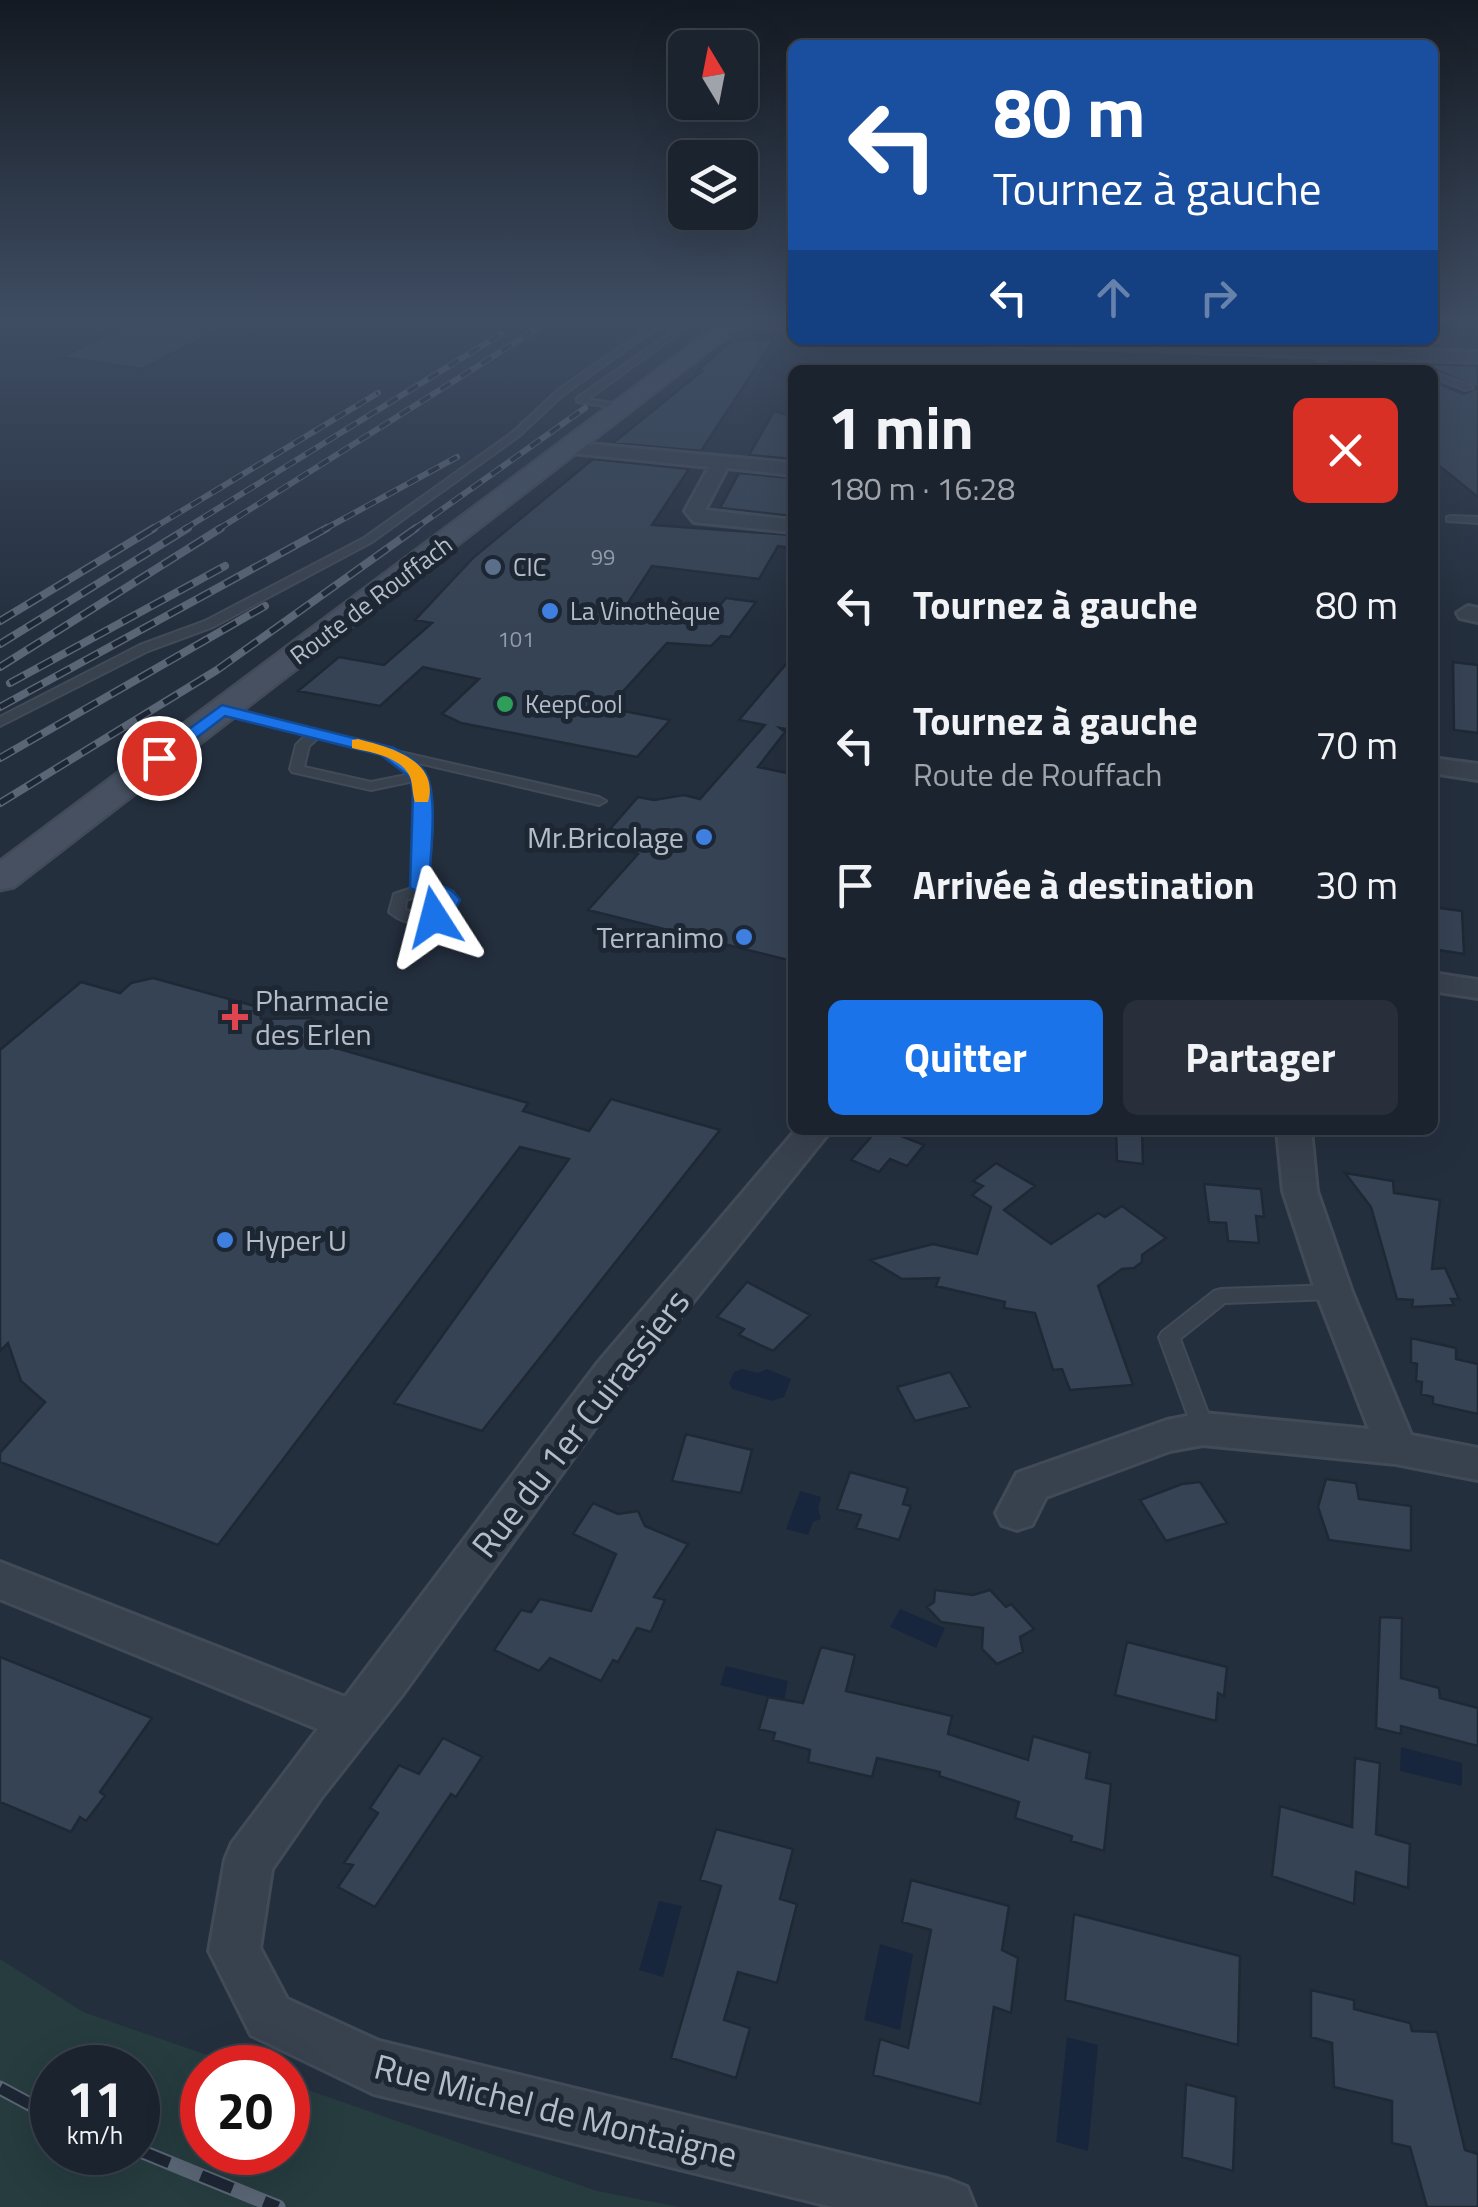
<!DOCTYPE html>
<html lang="fr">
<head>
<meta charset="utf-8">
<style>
	body { margin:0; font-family:"Titillium Web",sans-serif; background:#282f3a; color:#f1f3f6; height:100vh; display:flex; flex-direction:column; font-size:38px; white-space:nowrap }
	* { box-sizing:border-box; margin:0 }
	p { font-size:32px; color:#a0a4aa }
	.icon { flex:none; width:55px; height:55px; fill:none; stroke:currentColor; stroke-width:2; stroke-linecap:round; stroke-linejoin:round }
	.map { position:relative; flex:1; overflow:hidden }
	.panel { position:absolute; left:788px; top:365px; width:650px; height:770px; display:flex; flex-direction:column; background:#1b232e; border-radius:15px; box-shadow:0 10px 40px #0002,0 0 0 2px #39404a }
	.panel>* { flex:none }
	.hud { position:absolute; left:788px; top:40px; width:650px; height:305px; border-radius:15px; box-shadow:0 10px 40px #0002,0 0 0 2px #39404a; background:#1a4fa0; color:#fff; overflow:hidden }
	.needle { width:65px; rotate:350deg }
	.buttons { position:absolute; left:668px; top:30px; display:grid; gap:20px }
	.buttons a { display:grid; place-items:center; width:90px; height:90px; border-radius:15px; background:#1b232e; box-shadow:0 10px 40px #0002,0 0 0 2px #39404a; font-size:50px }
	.speed { position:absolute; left:30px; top:2045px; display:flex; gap:20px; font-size:50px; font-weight:700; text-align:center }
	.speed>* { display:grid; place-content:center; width:130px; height:130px; border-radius:50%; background:#1b232e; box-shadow:0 10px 40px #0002,0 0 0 2px #39404a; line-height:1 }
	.speed small { font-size:25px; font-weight:400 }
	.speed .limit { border:15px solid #d22; background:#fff; color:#111 }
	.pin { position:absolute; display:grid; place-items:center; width:85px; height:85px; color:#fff; margin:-42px; border:5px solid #fff; border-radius:50%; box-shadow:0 2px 10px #0007 }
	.me { position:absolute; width:110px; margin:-55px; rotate:351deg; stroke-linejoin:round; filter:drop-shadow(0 0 8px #0008) }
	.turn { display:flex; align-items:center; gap:35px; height:210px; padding:0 40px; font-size:45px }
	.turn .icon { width:130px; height:130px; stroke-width:2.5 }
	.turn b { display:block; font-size:70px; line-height:85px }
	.lanes { display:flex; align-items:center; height:95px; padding:0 40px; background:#0003; justify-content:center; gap:50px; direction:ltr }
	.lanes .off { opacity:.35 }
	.round { display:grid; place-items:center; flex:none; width:105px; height:105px; border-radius:15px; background:#282f3a }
	.summary { display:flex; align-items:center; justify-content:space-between; height:170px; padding:0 40px }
	h1 { font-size:60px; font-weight:700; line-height:75px }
	.button { display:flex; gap:20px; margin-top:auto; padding:20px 40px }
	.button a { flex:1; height:115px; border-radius:15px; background:#1a73e8; color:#fff; font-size:40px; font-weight:700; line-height:115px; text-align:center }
	.button a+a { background:#282f3a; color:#f1f3f6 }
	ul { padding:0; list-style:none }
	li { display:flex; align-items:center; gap:30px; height:140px; padding:0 40px }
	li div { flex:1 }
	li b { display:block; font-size:38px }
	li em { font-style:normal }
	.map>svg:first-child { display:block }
</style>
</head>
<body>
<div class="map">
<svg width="1478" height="2207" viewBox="0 0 1478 2207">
	<rect width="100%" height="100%" fill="#242f3e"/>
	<!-- green -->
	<path fill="#263c3f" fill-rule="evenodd" d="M 0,1959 L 83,2012 L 242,2067 L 202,2068 L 202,2152 L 288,2152 L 288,2083 L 597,2191 L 680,2207 L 0,2207 ZM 52,2068 L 138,2068 L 138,2152 L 52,2152 Z"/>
	<!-- water -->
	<path fill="#17263c" d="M 742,1369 L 758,1373 L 767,1369 L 791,1379 L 784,1397 L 772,1401 L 732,1389 L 729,1383 L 734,1372 Z
		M 800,1491 L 821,1497 L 818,1509 L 821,1519 L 813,1522 L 808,1535 L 786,1529 Z
		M 900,1609 L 945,1628 L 936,1648 L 890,1627 Z
		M 726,1666 L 788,1681 L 784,1701 L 720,1685 Z
		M 1401,1747 L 1462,1763 L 1462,1786 L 1400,1771 Z
		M 659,1901 L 682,1906 L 663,1977 L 639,1970 Z
		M 880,1944 L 913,1954 L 900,2030 L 864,2020 Z
		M 1067,2037 L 1098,2045 L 1088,2151 L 1056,2142 Z"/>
	<!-- building -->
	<path fill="#364354" stroke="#1f2835" stroke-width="2.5" d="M 142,318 L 240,318 L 142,369 L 62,357 Z
		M 743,340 L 774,340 L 701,451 L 613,443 L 702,371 L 697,371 L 729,343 Z
		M 1432,364 L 1478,366 L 1478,497 L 1432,460 L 1432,381 L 1464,394 L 1477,388 L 1432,368 Z
		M 774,411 L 792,416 L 792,459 L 749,455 Z
		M 593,459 L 689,469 L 652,525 L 792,535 L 792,548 L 778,546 L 759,579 L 652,566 L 624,609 L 706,622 L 726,598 L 756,602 L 730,637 L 721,636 L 711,646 L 667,643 L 608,708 L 670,720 L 637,757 L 461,723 L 442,714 L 479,679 L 423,667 L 380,706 L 298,691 L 339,657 L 384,665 L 432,623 L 415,620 L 474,557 Z
		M 739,473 L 792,478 L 792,516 L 720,508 Z
		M 792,657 L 792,730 L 780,728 L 785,732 L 758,767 L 792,774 L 792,961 L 588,910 L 638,854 L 596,845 L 638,797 L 654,800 L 684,795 L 700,799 L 765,725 L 739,720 Z
		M 1453,662 L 1478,665 L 1478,733 L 1454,730 Z
		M 1432,907 L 1462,911 L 1464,954 L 1432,949 Z
		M 153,978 L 258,1007 L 261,1019 L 311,1018 L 325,1030 L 318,1043 L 528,1103 L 523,1111 L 589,1131 L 611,1099 L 720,1130 L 482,1431 L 394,1403 L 569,1159 L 520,1147 L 218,1545 L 0,1462 L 0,1453 L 45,1402 L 21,1381 L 8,1343 L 0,1351 L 0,1050 L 81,982 L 120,993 L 131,983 Z
		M 877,1130 L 886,1130 L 924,1145 L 907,1166 L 890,1159 L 879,1172 L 851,1160 Z
		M 1116,1130 L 1142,1130 L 1143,1164 L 1117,1161 Z
		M 996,1163 L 1035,1186 L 1004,1210 L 1051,1244 L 1098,1213 L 1105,1217 L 1122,1206 L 1166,1238 L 1142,1255 L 1142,1262 L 1134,1268 L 1122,1269 L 1098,1286 L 1133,1385 L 1070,1390 L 1062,1369 L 1053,1370 L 1035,1313 L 1004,1308 L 1005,1302 L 936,1286 L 939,1278 L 902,1279 L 870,1260 L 933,1244 L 977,1254 L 991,1207 L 972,1195 L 983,1186 L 973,1181 Z
		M 1345,1173 L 1393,1181 L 1394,1193 L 1440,1200 L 1432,1269 L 1445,1268 L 1459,1299 L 1451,1299 L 1454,1305 L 1412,1307 L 1413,1300 L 1397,1299 L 1371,1207 Z
		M 1204,1184 L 1261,1189 L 1264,1217 L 1256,1216 L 1259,1243 L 1228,1241 L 1226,1223 L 1209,1222 Z
		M 747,1282 L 810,1315 L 773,1351 L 739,1335 L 744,1329 L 717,1317 Z
		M 1411,1338 L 1456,1348 L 1456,1359 L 1478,1364 L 1478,1414 L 1433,1404 L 1433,1397 L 1421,1394 L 1422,1382 L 1416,1381 L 1417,1364 L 1411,1362 Z
		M 950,1372 L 970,1407 L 915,1421 L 897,1387 Z
		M 686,1434 L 752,1450 L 741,1493 L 672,1481 Z
		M 850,1472 L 908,1488 L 903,1504 L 911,1506 L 899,1540 L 856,1528 L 861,1515 L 837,1509 Z
		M 1326,1479 L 1356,1483 L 1359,1499 L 1411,1506 L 1411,1551 L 1329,1540 L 1318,1507 Z
		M 1200,1482 L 1227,1523 L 1166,1541 L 1140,1500 L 1182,1484 Z
		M 593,1503 L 618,1514 L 638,1511 L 645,1526 L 688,1544 L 654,1597 L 665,1600 L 651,1632 L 637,1628 L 618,1662 L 613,1660 L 601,1681 L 550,1658 L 539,1671 L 494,1650 L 521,1610 L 531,1612 L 540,1599 L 591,1611 L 616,1554 L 573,1534 Z
		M 935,1590 L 973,1595 L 990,1590 L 1006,1607 L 1011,1604 L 1034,1629 L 1020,1637 L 1023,1652 L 997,1664 L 982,1649 L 983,1628 L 941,1622 L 927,1607 L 934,1602 Z
		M 1380,1617 L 1402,1618 L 1401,1678 L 1439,1688 L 1440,1698 L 1478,1708 L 1478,1746 L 1401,1726 L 1401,1734 L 1376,1728 Z
		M 1127,1642 L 1227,1667 L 1224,1696 L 1218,1693 L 1216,1721 L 1115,1695 Z
		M 821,1647 L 855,1655 L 846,1691 L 952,1716 L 948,1734 L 1028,1760 L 1033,1736 L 1090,1753 L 1086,1778 L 1111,1784 L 1104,1851 L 1071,1841 L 1072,1836 L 1015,1818 L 1019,1802 L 939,1776 L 940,1772 L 877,1758 L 872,1777 L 808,1762 L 810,1750 L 773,1740 L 775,1733 L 759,1729 L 768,1697 L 803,1703 Z
		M 0,1657 L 152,1718 L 100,1792 L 105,1796 L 86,1821 L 80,1817 L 71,1832 L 0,1802 Z
		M 443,1738 L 482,1757 L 456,1797 L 451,1794 L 375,1907 L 338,1887 L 353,1865 L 344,1863 L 378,1813 L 370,1808 L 399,1765 L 419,1774 Z
		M 1355,1758 L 1380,1763 L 1376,1834 L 1410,1844 L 1408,1888 L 1356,1872 L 1354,1904 L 1272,1876 L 1280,1806 L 1352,1827 Z
		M 716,1829 L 793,1849 L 780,1899 L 797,1904 L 777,1983 L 738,1972 L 724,2020 L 750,2028 L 736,2078 L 671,2058 L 721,1886 L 700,1880 Z
		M 911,1880 L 1009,1906 L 1002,1950 L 1018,1958 L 1011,2013 L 994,2007 L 980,2104 L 873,2075 L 880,2039 L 908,2048 L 931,1930 L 902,1922 Z
		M 1074,1914 L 1240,1956 L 1238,2045 L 1065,2000 Z
		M 1311,1990 L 1354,2000 L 1354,2009 L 1410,2023 L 1412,2031 L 1437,2032 L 1465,2150 L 1478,2154 L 1478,2207 L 1427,2207 L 1410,2147 L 1392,2143 L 1392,2101 L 1334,2087 L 1332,2043 L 1311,2037 Z
		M 1186,2084 L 1236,2097 L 1233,2171 L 1182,2157 Z"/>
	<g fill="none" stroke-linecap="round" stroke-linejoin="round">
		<defs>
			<path id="lane" d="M 662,318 L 671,318 L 564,394 L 519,436 L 372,542 L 213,627 L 148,651 L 0,726 L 0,717 L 140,645 L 205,621 L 364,538 L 513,432 L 558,390 Z
				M 691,318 L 700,318 L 588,399 L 624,405 L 624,409 L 577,402 L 577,398 Z
				M 1312,351 L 1318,351 L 1332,370 L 1323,370 Z
				M 1432,371 L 1471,386 L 1473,388 L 1465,390 L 1432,377 Z
				M 1451,516 L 1478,517 L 1478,523 L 1447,521 L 1447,517 Z
				M 223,706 L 396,751 L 599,797 L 606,801 L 599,805 L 414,762 C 443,790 429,847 427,884 L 453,892 L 457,905 C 439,926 410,930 389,912 L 394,894 L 412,888 L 417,815 L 414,781 L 371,790 L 292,772 L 290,769 L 296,745 L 306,735 L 218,713 L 217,710 ZM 318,738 L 382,754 L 411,774 L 371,782 L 304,767 L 309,746 ZM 428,893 L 441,898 L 438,907 L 425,914 L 405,910 L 406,900 Z
				M 1334,1285 L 1341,1287 L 1344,1292 L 1341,1297 L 1334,1299 L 1225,1303 L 1180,1339 L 1214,1429 L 1211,1435 L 1203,1437 L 1195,1435 L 1159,1337 L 1162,1332 L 1214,1291 L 1221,1289 Z"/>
			<path id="street" d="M 731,318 L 792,321 L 792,331 L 738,324 Z
				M 1432,318 L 1450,318 L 1432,325 Z
				M 983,340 L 1130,340 L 1478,352 L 1478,362 L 991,345 Z
				M 567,442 L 792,463 L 792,475 L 727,468 L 705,510 L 792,520 L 792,532 L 694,522 L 685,511 L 709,467 L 561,452 L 558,448 Z
				M 1468,606 L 1478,608 L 1478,622 L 1460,618 L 1457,613 Z
				M 1432,758 L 1478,764 L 1478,780 L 1432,773 Z
				M 1432,973 L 1478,980 L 1478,998 L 1432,991 Z
				M 796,1130 L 831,1130 L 625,1386 L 402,1695 L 321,1798 L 272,1869 L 260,1948 L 287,1999 L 379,2041 L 947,2179 L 967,2187 L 975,2207 L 833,2207 L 374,2094 L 251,2035 L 209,1951 L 225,1860 L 232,1843 L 318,1729 L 0,1599 L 0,1562 L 345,1697 L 597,1364 Z
				M 1277,1130 L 1311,1130 L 1317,1191 L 1352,1292 L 1411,1435 L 1478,1448 L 1478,1480 L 1396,1464 L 1203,1445 L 1170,1451 L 1046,1497 L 1032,1525 L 1017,1530 L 1002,1525 L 996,1513 L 1017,1473 L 1167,1420 L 1203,1413 L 1369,1429 L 1316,1292 L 1283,1191 Z"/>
			<path id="secondary" d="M 727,318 L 751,318 L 14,887 L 0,890 L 0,861 Z"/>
		</defs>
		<!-- lane casing -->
		<use href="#lane" stroke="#414a57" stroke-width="4"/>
		<!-- street casing -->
		<use href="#street" stroke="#414a57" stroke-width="6"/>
		<!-- secondary casing -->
		<use href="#secondary" stroke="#414a57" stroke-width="5"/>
		<!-- lane -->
		<use href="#lane" fill="#38414e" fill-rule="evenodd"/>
		<!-- street -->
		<use href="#street" fill="#38414e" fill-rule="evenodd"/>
		<!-- secondary -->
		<use href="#secondary" fill="#465061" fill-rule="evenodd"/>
		<defs>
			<path id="rail-far2" d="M 150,530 L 378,393
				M 183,530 L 501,334
				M 217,530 L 554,318
				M 323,530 L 457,457
				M 413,530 L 585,408"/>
			<path id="rail-far1" d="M 0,621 L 154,528
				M 0,644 L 188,528
				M 0,667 L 221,528
				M 10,683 L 225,566
				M 0,707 L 327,528
				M 0,758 L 265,606
				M 0,803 L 217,670 L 416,528"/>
			<path id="rail" d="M 0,2088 L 52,2116
				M 138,2150 L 278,2207"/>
		</defs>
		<!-- rail-far2 casing -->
		<use href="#rail-far2" stroke="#5a6575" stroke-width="6"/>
		<!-- rail-far1 casing -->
		<use href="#rail-far1" stroke="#5a6575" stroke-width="8"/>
		<!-- rail casing -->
		<use href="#rail" stroke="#5a6575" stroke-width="15"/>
		<!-- rail-far2 -->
		<use href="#rail-far2" stroke="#1d2633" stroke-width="4" stroke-dasharray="12" stroke-linecap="butt"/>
		<!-- rail-far1 -->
		<use href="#rail-far1" stroke="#1d2633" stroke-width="5" stroke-dasharray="16" stroke-linecap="butt"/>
		<!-- rail -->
		<use href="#rail" stroke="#1d2633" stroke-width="11" stroke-dasharray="34" stroke-linecap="butt"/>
	</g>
	<!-- sky -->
	<linearGradient id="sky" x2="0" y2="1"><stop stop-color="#141a22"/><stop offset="0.51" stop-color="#3f4d63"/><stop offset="1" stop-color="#3f4d63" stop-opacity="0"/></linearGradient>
	<rect width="1478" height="627" fill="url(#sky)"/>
	<!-- route -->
	<path fill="#1a73e8" stroke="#114b97" stroke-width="2.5" d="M 222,705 L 394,748 C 406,755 417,760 425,772 C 439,794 430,857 429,884 C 444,886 451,887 460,900 C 454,914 443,925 427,921 L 424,917 L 440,901 L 410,888 L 413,792 L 410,777 L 381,755 L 225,716 L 165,762 L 153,762 L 153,755 Z"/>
	<!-- slow -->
	<path fill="#f59e0b" d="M 358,739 C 389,747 440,760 428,802 L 415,802 C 412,794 413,785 410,777 C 402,757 370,752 352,748 L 352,740 Z"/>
	<!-- markers -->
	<circle fill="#5c6f8a" stroke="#1d2633" stroke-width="4" cx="493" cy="567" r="10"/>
	<g fill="#3f7fe0" stroke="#1d2633" stroke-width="4">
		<circle cx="550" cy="611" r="10"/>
		<circle cx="704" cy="837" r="10"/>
		<circle cx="744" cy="937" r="10"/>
		<circle cx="225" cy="1240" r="10"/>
	</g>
	<circle fill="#2e9e5b" stroke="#1d2633" stroke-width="4" cx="505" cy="704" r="10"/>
	<path fill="#e0444e" stroke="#1d2633" stroke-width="4" d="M230 1002h10v10h10v10h-10v10h-10v-10h-10v-10h10z"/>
	<g text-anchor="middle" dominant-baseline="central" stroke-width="10" stroke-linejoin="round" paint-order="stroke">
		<!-- far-number labels -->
		<g font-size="22" fill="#929caa">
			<text x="603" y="557">99</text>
			<text x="516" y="639">101</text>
		</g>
		<!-- far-poi labels -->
		<g font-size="25" fill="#b4bcc9" stroke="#1d2633" text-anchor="start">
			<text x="513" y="567">CIC</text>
			<text x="570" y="611">La Vinothèque</text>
			<text x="525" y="704">KeepCool</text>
		</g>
		<!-- far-street labels -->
		<g font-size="25" fill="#b4bcc9" stroke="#1d2633">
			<text transform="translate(371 600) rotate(-37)">Route de Rouffach</text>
		</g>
		<!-- poi labels -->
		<g font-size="30" fill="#b4bcc9" stroke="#1d2633" text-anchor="end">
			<text x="684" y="837">Mr.Bricolage</text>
			<text x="724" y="937">Terranimo</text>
			<text x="255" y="1000" text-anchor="start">Pharmacie<tspan x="255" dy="34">des Erlen</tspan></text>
			<text x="245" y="1240" text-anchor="start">Hyper U</text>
		</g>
		<!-- near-street labels -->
		<g font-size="35" fill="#b4bcc9" stroke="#1d2633">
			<text transform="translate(580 1423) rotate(-52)">Rue du 1er Cuirassiers</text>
			<text transform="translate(556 2110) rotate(14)">Rue Michel de Montaigne</text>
		</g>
	</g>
</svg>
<div class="buttons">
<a><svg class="needle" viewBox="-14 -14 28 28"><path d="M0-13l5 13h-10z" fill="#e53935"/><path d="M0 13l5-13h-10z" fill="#a0a4aa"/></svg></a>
<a><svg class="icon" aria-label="layers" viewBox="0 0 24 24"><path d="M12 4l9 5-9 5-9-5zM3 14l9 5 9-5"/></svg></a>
</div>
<div class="speed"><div>11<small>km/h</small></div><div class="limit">20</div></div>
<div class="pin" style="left:159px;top:758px;background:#d93025"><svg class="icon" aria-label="arrive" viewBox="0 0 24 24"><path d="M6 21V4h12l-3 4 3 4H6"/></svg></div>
<svg class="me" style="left:434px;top:917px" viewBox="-20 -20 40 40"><path d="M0-17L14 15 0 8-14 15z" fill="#1a73e8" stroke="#fff" stroke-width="4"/></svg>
<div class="hud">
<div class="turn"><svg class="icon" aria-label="left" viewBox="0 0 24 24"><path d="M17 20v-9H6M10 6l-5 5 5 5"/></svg><div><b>80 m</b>Tournez à gauche</div></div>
<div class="lanes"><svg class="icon" aria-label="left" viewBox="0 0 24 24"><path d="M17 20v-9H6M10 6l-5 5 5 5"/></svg><svg class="icon off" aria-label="ahead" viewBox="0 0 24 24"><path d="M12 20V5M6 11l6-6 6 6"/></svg><svg class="icon off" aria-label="right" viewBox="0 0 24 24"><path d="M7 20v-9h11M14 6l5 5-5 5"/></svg></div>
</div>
<section class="panel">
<div class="summary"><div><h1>1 min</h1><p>180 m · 16:28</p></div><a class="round" style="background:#d93025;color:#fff"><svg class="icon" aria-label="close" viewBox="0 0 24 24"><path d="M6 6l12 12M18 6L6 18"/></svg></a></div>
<ul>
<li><svg class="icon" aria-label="left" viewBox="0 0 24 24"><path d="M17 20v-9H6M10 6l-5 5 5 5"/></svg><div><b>Tournez à gauche</b></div><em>80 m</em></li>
<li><svg class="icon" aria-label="left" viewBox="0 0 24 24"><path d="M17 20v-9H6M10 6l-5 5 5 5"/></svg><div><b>Tournez à gauche</b><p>Route de Rouffach</p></div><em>70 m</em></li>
<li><svg class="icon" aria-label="arrive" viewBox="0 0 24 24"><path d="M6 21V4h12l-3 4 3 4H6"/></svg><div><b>Arrivée à destination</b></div><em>30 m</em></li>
</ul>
<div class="button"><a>Quitter</a><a>Partager</a></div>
</section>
</div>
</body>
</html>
